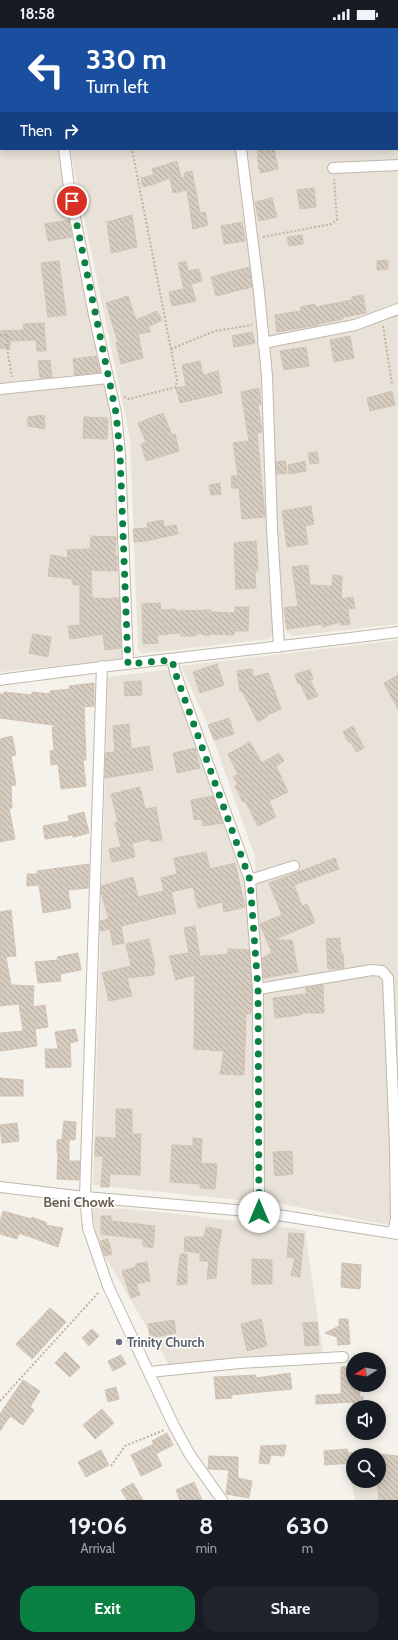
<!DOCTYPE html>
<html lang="en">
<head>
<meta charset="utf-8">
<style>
	body { margin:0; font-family:Cabin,sans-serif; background:#20242c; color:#f1f3f6; height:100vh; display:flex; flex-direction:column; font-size:15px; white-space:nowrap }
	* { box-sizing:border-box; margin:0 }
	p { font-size:13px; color:#9ea1a6 }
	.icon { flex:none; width:22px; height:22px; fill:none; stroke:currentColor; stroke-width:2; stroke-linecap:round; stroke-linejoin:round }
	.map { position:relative; height:1472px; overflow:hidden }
	.details { display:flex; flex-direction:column; background:#171b24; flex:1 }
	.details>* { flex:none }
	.top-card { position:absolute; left:0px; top:0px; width:398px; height:122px; box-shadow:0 2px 10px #0003; background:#1a4fa0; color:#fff; overflow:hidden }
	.needle { width:26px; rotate:259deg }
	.controls { position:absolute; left:346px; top:1324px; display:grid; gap:8px }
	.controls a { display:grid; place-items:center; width:40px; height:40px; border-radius:50%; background:#171b24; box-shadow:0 2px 10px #0003; font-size:20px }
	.pin { position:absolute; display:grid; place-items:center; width:34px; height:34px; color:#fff; margin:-17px; border:2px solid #fff; border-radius:50%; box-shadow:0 1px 4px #0007 }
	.me { position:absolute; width:44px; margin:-22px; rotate:0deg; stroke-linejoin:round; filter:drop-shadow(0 0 3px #0008) }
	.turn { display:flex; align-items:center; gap:14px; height:84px; padding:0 20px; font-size:18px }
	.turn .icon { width:52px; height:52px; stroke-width:2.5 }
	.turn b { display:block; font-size:28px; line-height:34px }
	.then { display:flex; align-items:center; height:38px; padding:0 20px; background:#0003; gap:8px; font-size:15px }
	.eta { display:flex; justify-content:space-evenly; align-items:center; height:68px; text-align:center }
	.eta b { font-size:24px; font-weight:700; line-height:28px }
	.action { display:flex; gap:8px; margin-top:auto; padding:8px 20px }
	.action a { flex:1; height:46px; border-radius:16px; background:#0b8043; color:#fff; font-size:16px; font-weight:700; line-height:46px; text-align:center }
	.action a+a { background:#20242c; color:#f1f3f6 }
	.status { display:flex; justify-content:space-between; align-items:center; height:28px; padding:0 20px; background:#171b24; direction:ltr }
	.status svg { height:11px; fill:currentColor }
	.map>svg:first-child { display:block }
</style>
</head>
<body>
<div class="status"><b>18:58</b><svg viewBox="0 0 49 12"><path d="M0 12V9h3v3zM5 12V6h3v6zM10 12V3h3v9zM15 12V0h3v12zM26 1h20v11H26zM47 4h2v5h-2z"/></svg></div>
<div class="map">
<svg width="398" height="1472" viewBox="0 0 398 1472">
	<defs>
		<pattern id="building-back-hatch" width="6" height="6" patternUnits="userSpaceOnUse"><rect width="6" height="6" fill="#d6ccc0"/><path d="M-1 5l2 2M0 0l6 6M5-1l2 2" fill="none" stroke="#b0a79d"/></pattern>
	</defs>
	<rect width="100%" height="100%" fill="#f5f1eb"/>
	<!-- residential -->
	<path fill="#e8e2d9" d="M 0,0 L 196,0 L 197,1 L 1,1 L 0,80 Z
		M 282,0 L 398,0 L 398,596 L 293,608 L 286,604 L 284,596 L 279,528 L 271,337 L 264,261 L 246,121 L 397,121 L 397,1 L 280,1 Z
		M 0,91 L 1,121 L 65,121 L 123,410 L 130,624 L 122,631 L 0,644 Z
		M 70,121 L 238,121 L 257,257 L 262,355 L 268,518 L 274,605 L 268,611 L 166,623 L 141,625 L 138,620 L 130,410 Z
		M 398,612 L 398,1199 L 267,1173 L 263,1169 L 263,997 L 255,828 L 208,697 L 181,638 Z
		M 173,641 L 181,667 L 248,829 L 252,845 L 255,1171 L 249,1173 L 93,1157 L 108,649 Z
		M 92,1178 L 170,1185 L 305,1202 L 323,1326 L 173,1344 L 96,1213 Z
		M 355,1453 L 379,1453 L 398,1472 L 355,1472 L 351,1454 Z"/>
	<!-- building -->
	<path fill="url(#building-back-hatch)" stroke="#d1c3b4" d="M 258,121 L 274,121 L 278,141 L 260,145 L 257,129 L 258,129 Z
		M 177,133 L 181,150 L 185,149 L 184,145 L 192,143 L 200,185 L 205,184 L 208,197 L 193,201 L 187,162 L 173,165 L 170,150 L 151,157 L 143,159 L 141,150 L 154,147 L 152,141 Z
		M 314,160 L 316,179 L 300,181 L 297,162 Z
		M 272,170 L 277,189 L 259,193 L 255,174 Z
		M 132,187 L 137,219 L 111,225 L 107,194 Z
		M 69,192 L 72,209 L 48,213 L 45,196 Z
		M 242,194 L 245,213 L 224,216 L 221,198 Z
		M 302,207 L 303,216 L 289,218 L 287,209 Z
		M 388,232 L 388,241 L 377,242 L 377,233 Z
		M 59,233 L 66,287 L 48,289 L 41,235 Z
		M 186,233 L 188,243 L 199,241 L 202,253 L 191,256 L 196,273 L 172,278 L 169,264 L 184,261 L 178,235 Z
		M 249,239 L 252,259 L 216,268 L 211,249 Z
		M 363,267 L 366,285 L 343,289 L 343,291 L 318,296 L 318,297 L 277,304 L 275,287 L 301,283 L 300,279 L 315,276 L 315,279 L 352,272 L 352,269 Z
		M 128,268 L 136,292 L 157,283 L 162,292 L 148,299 L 151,304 L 138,306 L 143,330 L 121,336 L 116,315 L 118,314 L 106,275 Z
		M 44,295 L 46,323 L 37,323 L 36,312 L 10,313 L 10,321 L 0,320 L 0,303 L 24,302 L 23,296 Z
		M 252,304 L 255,315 L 234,319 L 232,308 Z
		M 350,308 L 354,330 L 334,334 L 330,312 Z
		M 306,319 L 309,338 L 284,342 L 280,323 Z
		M 96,328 L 100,344 L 75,347 L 73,331 Z
		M 50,332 L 52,349 L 40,350 L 38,333 Z
		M 200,333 L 203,347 L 218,343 L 222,365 L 180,375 L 176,360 L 186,358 L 182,337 Z
		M 259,360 L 261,376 L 258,377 L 262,404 L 257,405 L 265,489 L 242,491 L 239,460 L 232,460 L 231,448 L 238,448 L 233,415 L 249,413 L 241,364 Z
		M 392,363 L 395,377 L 370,383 L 367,370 Z
		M 163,385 L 172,407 L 175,406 L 179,423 L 146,433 L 141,416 L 146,414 L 138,395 Z
		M 44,387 L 45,401 L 28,398 L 28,389 Z
		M 84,389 L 108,390 L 107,411 L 83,410 Z
		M 317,424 L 319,435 L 310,436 L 308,425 Z
		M 285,433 L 287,445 L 277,446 L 276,434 Z
		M 305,433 L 306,443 L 289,446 L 288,437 Z
		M 220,455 L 221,466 L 211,467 L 209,457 Z
		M 311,478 L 314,496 L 305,498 L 308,516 L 287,519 L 282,483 Z
		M 163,492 L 164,499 L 176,497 L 178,506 L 146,513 L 134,514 L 133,501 L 148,500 L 147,495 Z
		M 91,508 L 116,509 L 115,528 L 117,528 L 117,543 L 91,542 L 92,570 L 112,571 L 112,570 L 119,570 L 121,620 L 105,622 L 103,606 L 70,611 L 68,598 L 80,597 L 80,557 L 73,557 L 72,551 L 48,548 L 51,527 L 68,530 L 67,522 L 90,521 Z
		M 256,513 L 258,543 L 255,543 L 256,560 L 236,561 L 234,515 Z
		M 308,537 L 310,557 L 332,558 L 333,547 L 342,548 L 341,571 L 353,569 L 355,580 L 348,581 L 350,596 L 341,597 L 340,594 L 323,599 L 322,596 L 287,601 L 284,580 L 298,578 L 292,539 Z
		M 160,575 L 161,582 L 175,581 L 175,583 L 211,582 L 211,584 L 235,585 L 235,579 L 249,579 L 248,603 L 234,603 L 234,607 L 209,606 L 209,608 L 196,605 L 196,608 L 181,608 L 181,605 L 157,607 L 158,615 L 143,616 L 142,576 Z
		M 33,606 L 51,609 L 48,629 L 29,625 Z
		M 217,636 L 224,657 L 200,665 L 193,644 Z
		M 252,641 L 253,649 L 268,645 L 281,681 L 267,687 L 268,688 L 258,694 L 242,663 L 240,663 L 237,643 Z
		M 310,642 L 313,651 L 310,652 L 318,668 L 308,672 L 300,655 L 298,656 L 295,646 Z
		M 398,647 L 398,681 L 384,655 Z
		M 141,653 L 142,667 L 125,668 L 124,654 Z
		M 94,655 L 94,678 L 84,679 L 86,732 L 83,732 L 86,758 L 61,761 L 58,736 L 51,737 L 50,723 L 54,722 L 52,699 L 60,698 L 0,690 L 0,666 L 4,666 L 4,664 L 32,667 L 32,664 L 50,666 L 50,663 L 70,661 L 69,658 Z
		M 229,690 L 234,706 L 214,712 L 208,697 Z
		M 129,696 L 131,721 L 149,718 L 153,742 L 105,750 L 106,725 L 115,724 L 113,698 Z
		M 353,698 L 364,720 L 357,724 L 350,714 L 348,714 L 343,704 Z
		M 12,708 L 16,727 L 11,728 L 16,757 L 11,758 L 12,780 L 9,780 L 15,811 L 0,814 L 0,711 Z
		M 250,714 L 262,735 L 279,725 L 284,733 L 276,738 L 288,764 L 269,773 L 276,789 L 258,798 L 245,773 L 243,774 L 235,758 L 238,756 L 233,749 L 238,746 L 228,726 Z
		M 195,720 L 200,740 L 177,745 L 173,725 Z
		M 140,759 L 145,781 L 156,779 L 162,812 L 151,814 L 150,811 L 132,815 L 135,829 L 112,834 L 109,821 L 121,819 L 115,795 L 118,794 L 111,766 Z
		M 213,768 L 223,795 L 203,798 L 202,791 L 194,792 L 191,772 Z
		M 84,784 L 89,805 L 73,809 L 72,807 L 45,811 L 43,798 L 69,793 L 68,788 Z
		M 206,824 L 210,841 L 235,835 L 245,879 L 224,884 L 222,874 L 198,880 L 193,859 L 171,864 L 176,885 L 121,898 L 124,915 L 113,917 L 110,901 L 100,903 L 100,893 L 109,891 L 101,865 L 101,858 L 133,849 L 138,869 L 164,863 L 161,850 L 177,846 L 174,830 Z
		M 335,830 L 339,841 L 294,857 L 302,878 L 307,876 L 314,891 L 314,895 L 273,912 L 292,912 L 298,944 L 264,950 L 262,930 L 272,925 L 260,896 L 282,887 L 269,855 Z
		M 89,836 L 88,860 L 68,862 L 71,880 L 43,885 L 39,857 L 27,858 L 27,846 L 38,846 L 37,843 Z
		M 11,882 L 16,928 L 6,929 L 11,957 L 34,958 L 33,979 L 45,977 L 48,999 L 35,1001 L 37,1018 L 0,1023 L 0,1005 L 23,1003 L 19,976 L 0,978 L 0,884 Z
		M 195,898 L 200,929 L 207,927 L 208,928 L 228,926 L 228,921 L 249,922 L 252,967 L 251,986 L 246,986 L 244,1047 L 220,1046 L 224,1023 L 194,1021 L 195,947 L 176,952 L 169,928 L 189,925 L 184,900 Z
		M 340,910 L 341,926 L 343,926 L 344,940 L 328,941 L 326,911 Z
		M 149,911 L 155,938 L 154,938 L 154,947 L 127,950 L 132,968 L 109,973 L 102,945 L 131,938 L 126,916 Z
		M 78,925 L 81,942 L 60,946 L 61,953 L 38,955 L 35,934 L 58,932 L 57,929 Z
		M 323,957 L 324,985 L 301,985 L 301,987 L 275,990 L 273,970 L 306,966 L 306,960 Z
		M 75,1001 L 78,1013 L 70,1015 L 71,1039 L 46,1040 L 45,1021 L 58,1021 L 55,1004 Z
		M 0,1050 L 23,1052 L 23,1068 L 0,1068 Z
		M 116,1081 L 132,1081 L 132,1106 L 141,1106 L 140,1147 L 110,1146 L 109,1159 L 101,1159 L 103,1128 L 95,1128 L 96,1109 L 116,1110 Z
		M 64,1093 L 76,1094 L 75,1112 L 62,1111 Z
		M 17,1095 L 19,1113 L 2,1115 L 0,1097 Z
		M 193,1110 L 202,1111 L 201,1135 L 217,1136 L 215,1161 L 200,1160 L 200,1156 L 170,1154 L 172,1117 L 193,1118 Z
		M 69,1111 L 69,1133 L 80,1133 L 79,1152 L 57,1151 L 58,1125 L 57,1125 L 57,1112 Z
		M 292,1123 L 293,1146 L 275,1148 L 273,1124 Z
		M 3,1183 L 31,1191 L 32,1189 L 47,1195 L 46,1197 L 63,1200 L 58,1219 L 19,1205 L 17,1211 L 0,1206 L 0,1194 Z
		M 101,1188 L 111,1188 L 111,1193 L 155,1198 L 153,1220 L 143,1218 L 143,1211 L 101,1206 Z
		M 206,1199 L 222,1202 L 218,1222 L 216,1250 L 207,1251 L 209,1233 L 200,1233 L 200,1225 L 184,1223 L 185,1209 L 204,1209 Z
		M 289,1205 L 304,1206 L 300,1249 L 291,1247 L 295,1230 L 287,1229 Z
		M 108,1211 L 112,1226 L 105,1228 L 100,1213 Z
		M 180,1226 L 187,1226 L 187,1256 L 177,1257 Z
		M 252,1231 L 272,1232 L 272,1256 L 252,1256 Z
		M 147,1234 L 150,1253 L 136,1256 L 140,1267 L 131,1270 L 122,1243 L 136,1239 L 136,1236 Z
		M 342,1235 L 361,1237 L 360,1261 L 341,1259 Z
		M 50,1280 L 66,1294 L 32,1331 L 16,1316 Z
		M 261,1291 L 267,1318 L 247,1323 L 241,1296 Z
		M 339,1291 L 348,1291 L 350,1316 L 338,1317 L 337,1309 L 325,1305 L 339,1298 Z
		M 174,1292 L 176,1305 L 150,1310 L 148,1296 Z
		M 317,1294 L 319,1317 L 305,1318 L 303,1295 Z
		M 92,1301 L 99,1308 L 89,1318 L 82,1310 Z
		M 65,1324 L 80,1339 L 70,1349 L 55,1335 Z
		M 121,1327 L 126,1336 L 113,1343 L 108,1333 Z
		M 353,1338 L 353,1357 L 359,1357 L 360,1369 L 363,1369 L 363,1379 L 353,1379 L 353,1374 L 316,1376 L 316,1367 L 341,1366 L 341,1339 Z
		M 290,1345 L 292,1361 L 231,1367 L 232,1370 L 216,1371 L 214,1349 L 256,1347 L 256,1350 Z
		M 23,1352 L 40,1363 L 30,1379 L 34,1382 L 23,1397 L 10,1388 L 0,1403 L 0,1386 Z
		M 116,1359 L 119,1371 L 108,1374 L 105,1362 Z
		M 102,1381 L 114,1395 L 95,1411 L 83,1397 Z
		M 167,1405 L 173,1417 L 156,1426 L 162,1438 L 141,1448 L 131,1427 L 154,1416 L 152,1413 Z
		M 286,1417 L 284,1428 L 271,1427 L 269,1436 L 259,1435 L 261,1418 Z
		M 347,1421 L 348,1425 L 353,1425 L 353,1435 L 325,1437 L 324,1423 Z
		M 101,1422 L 109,1437 L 86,1449 L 78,1434 Z
		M 379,1426 L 398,1428 L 398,1472 L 379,1472 L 377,1453 L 379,1453 Z
		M 209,1428 L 238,1429 L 238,1450 L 252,1453 L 249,1470 L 226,1466 L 229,1442 L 208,1441 Z
		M 194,1454 L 202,1472 L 180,1472 L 176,1462 Z
		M 133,1455 L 143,1472 L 127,1472 L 121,1462 Z"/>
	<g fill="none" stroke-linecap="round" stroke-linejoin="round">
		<defs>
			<path id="minor" d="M 208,0 L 208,1
				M 264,1 L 267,0
				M 0,41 L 1,43
				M 0,84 L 1,84
				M 64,121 L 69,159 L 94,287 L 116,385 L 120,426 L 128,636
				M 241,121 L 259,264 L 267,348 L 272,500 L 279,619
				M 333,140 L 398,137
				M 263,315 L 355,297 L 398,281
				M 0,361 L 108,350
				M 172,632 L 176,647 L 250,852 L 258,961 L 259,1184
				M 102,638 L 85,1169 L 88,1200 L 108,1258 L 174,1398 L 190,1427 L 222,1472
				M 0,652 C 132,634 265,621 398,604
				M 250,852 L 294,838
				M 258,961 L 372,942 L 382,943 L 388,950 L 395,1117 L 396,1190 L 393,1205
				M 0,1159 L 85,1169 L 259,1184 L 398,1206
				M 149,1344 L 240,1335 L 343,1329"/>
		</defs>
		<!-- minor casing -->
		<use href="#minor" stroke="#c0b8ad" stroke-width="12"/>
		<!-- path -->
		<path stroke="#c1b29f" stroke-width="2" stroke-dasharray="2 2" stroke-linecap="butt" d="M 263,209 L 331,196 L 337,192 L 334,151
			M 383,298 L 392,356
			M 0,307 L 7,307 L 8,326 L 12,349
			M 171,321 L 215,303 L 252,297
			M 124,369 L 129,371 L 176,359 L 177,352 L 132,121
			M 0,1373 L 99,1264
			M 111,1438 L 125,1418 L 164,1402"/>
		<!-- minor -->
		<use href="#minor" stroke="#fff" stroke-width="10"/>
	</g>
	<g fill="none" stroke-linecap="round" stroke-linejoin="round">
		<!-- route -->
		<path stroke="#0b8043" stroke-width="7" stroke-dasharray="0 12.6" d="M 72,173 L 116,385 L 120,426 L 128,636 L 172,632 L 176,647 L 250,852 L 258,961 L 259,1184"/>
	</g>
	<!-- markers -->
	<circle fill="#6b7280" stroke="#fff" stroke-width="1.5" cx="119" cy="1314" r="4"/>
	<g text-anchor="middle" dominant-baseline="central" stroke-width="3" stroke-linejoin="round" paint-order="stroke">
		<!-- worship labels -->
		<g font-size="13" font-weight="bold" fill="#5b616d" stroke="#fff" text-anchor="start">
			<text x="127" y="1314">Trinity Church</text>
		</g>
		<!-- neighbourhood labels -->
		<g font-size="14" font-weight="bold" fill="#6b5e50" stroke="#fff">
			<text x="79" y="1174">Beni Chowk</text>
		</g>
	</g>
</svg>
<div class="controls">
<a><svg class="needle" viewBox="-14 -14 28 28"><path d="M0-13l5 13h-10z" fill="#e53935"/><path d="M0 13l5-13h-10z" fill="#9ea1a6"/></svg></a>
<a><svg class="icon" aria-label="sound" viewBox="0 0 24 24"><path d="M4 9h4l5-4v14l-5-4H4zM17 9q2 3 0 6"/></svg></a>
<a><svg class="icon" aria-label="search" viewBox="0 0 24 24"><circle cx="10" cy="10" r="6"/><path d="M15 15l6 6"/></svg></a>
</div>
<div class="pin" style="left:72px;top:173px;background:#d93025"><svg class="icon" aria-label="arrive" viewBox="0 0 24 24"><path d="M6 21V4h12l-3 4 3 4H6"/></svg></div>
<svg class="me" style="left:259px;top:1184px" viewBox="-20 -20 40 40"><circle r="19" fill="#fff"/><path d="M0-13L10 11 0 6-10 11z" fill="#0b8043"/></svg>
<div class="top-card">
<div class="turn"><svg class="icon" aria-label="left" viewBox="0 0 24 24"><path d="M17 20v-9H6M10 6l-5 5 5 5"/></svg><div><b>330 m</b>Turn left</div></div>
<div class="then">Then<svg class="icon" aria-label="right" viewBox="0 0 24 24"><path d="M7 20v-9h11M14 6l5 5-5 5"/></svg></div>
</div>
</div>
<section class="details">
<div class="eta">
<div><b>19:06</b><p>Arrival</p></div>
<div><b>8</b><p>min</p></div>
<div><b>630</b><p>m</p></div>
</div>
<div class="action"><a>Exit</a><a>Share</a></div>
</section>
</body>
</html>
